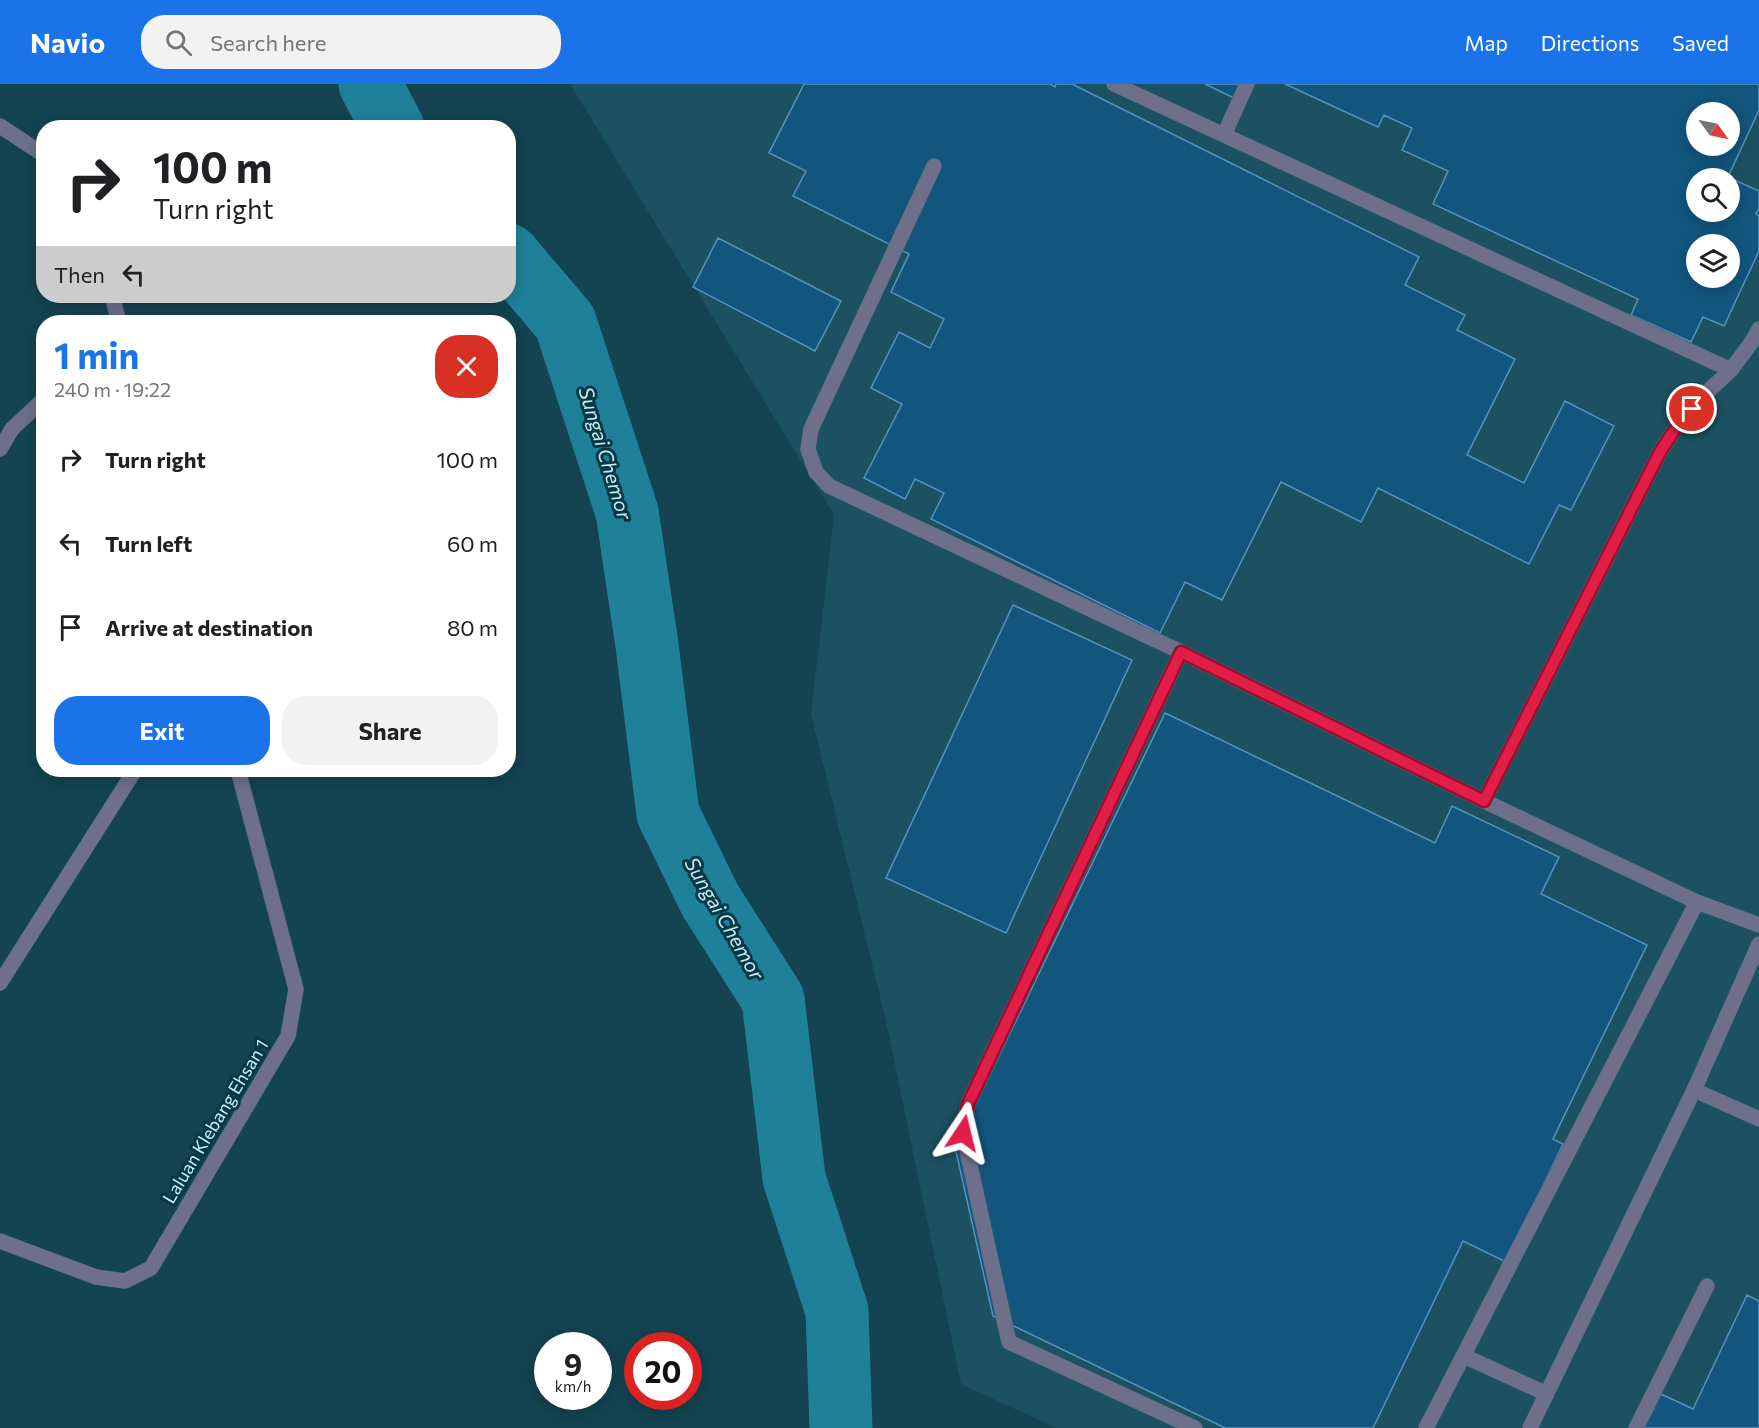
<!DOCTYPE html>
<html lang="en">
<head>
<meta charset="utf-8">
<style>
	body { margin:0; font-family:Commissioner,sans-serif; background:#f2f2f2; color:#202124; height:100vh; display:flex; flex-direction:column; font-size:22px; white-space:nowrap }
	* { box-sizing:border-box; margin:0 }
	p { font-size:20px; color:#757577 }
	.icon { flex:none; width:33px; height:33px; fill:none; stroke:currentColor; stroke-width:2; stroke-linecap:round; stroke-linejoin:round }
	.map { position:relative; flex:1; overflow:hidden }
	.side { position:absolute; left:36px; top:231px; width:480px; height:462px; display:flex; flex-direction:column; background:#fff; border-radius:24px; box-shadow:0 3px 15px #0003 }
	.side>* { flex:none }
	.banner { position:absolute; left:36px; top:36px; width:480px; height:183px; border-radius:24px; box-shadow:0 3px 15px #0003; background:#fff; color:#202124; overflow:hidden }
	.needle { width:39px; rotate:123deg }
	.buttons { position:absolute; left:1686px; top:18px; display:grid; gap:12px }
	.buttons a { display:grid; place-items:center; width:54px; height:54px; border-radius:50%; background:#fff; box-shadow:0 3px 15px #0003; font-size:30px }
	.speed { position:absolute; left:534px; top:1248px; display:flex; gap:12px; font-size:30px; font-weight:700; text-align:center }
	.speed>* { display:grid; place-content:center; width:78px; height:78px; border-radius:50%; background:#fff; box-shadow:0 3px 15px #0003; line-height:1 }
	.speed small { font-size:15px; font-weight:400 }
	.speed .limit { border:9px solid #d22; background:#fff; color:#111 }
	.pin { position:absolute; display:grid; place-items:center; width:51px; height:51px; color:#fff; margin:-26px; border:3px solid #fff; border-radius:50%; box-shadow:0 2px 6px #0007 }
	.me { position:absolute; width:66px; margin:-33px; rotate:10deg; stroke-linejoin:round; filter:drop-shadow(0 0 4px #0008) }
	.turn { display:flex; align-items:center; gap:21px; height:126px; padding:0 18px; font-size:27px }
	.turn .icon { width:78px; height:78px; stroke-width:2.5 }
	.turn b { display:block; font-size:42px; line-height:51px }
	.then { display:flex; align-items:center; height:57px; padding:0 18px; background:#0003; gap:12px; font-size:22px }
	.round { display:grid; place-items:center; flex:none; width:63px; height:63px; border-radius:24px; background:#f2f2f2 }
	.headline { display:flex; align-items:center; justify-content:space-between; height:102px; padding:0 18px }
	h1 { font-size:36px; font-weight:700; line-height:45px; color:#1a73e8 }
	.cta { display:flex; gap:12px; margin-top:auto; padding:12px 18px }
	.cta a { flex:1; height:69px; border-radius:24px; background:#1a73e8; color:#fff; font-size:24px; font-weight:700; line-height:69px; text-align:center }
	.cta a+a { background:#f2f2f2; color:#202124 }
	ul { padding:0; list-style:none }
	li { display:flex; align-items:center; gap:18px; height:84px; padding:0 18px }
	li div { flex:1 }
	li b { display:block; font-size:22px }
	li em { font-style:normal }
	header { display:flex; align-items:center; gap:36px; box-sizing:border-box; height:84px; padding:0 30px; background:#1a73e8; color:#fff }
	header strong { font-size:28px }
	nav { display:flex; gap:33px; margin-inline-start:auto; font-size:21px }
	.search { width:420px; height:54px; background:#f2f2f2; display:flex; align-items:center; gap:15px; box-sizing:border-box; padding:0 21px; border-radius:24px; color:#757577; font-size:22px }
	.map>svg:first-child { display:block }
</style>
</head>
<body>
<header>
<strong>Navio</strong>
<div class="search"><svg class="icon" aria-label="search" viewBox="0 0 24 24"><circle cx="10" cy="10" r="6"/><path d="M15 15l6 6"/></svg>Search here</div>
<nav><a>Map</a><a>Directions</a><a>Saved</a></nav>
</header>
<div class="map">
<svg width="1759" height="1344" viewBox="0 0 1759 1344">
	<rect width="100%" height="100%" fill="#144351"/>
	<!-- built -->
	<path fill="#1c5161" fill-rule="evenodd" d="M 570,0 L 1759,0 L 1759,1344 L 1056,1344 L 961,1300 L 885,933 L 811,630 L 834,431 ZM 1696,28 L 1730,28 L 1730,62 L 1696,62 ZM 1696,94 L 1730,94 L 1730,128 L 1696,128 ZM 1696,160 L 1730,160 L 1730,194 L 1696,194 Z"/>
	<g fill="none" stroke-linecap="round" stroke-linejoin="round">
		<!-- river -->
		<path stroke="#1f809a" stroke-width="63" d="M 370,0 L 393,44
			M 508,171 L 565,238 L 627,428 L 647,561 L 668,730 L 710,816 L 773,915 L 794,1094 L 837,1227 L 841,1344"/>
	</g>
	<!-- building -->
	<path fill="#12567e" stroke="#5593bf" stroke-width="1.5" fill-rule="evenodd" d="M 804,0 L 1050,0 L 1055,3 L 1056,0 L 1072,0 L 1419,173 L 1405,201 L 1465,231 L 1457,246 L 1515,275 L 1467,371 L 1524,399 L 1565,317 L 1614,342 L 1571,426 L 1559,421 L 1529,480 L 1378,404 L 1361,438 L 1281,398 L 1222,516 L 1185,498 L 1160,549 L 931,435 L 944,409 L 915,395 L 905,415 L 864,394 L 902,320 L 871,304 L 899,248 L 930,264 L 944,235 L 891,208 L 909,170 L 793,112 L 806,87 L 769,69 Z
		M 1205,0 L 1244,0 L 1236,15 Z
		M 1285,0 L 1759,0 L 1759,26 L 1728,93 L 1759,107 L 1759,124 L 1756,130 L 1759,132 L 1759,167 L 1724,242 L 1703,233 L 1691,258 L 1631,231 L 1638,215 L 1433,120 L 1448,87 L 1402,66 L 1412,44 L 1384,31 L 1378,43 ZM 1696,28 L 1730,28 L 1730,62 L 1696,62 ZM 1696,94 L 1730,94 L 1730,128 L 1696,128 ZM 1696,160 L 1730,160 L 1730,194 L 1696,194 Z
		M 718,154 L 841,217 L 815,267 L 693,203 Z
		M 1013,521 L 1132,576 L 1006,849 L 886,794 Z
		M 1165,629 L 1435,759 L 1452,722 L 1559,773 L 1541,810 L 1647,861 L 1553,1055 L 1563,1060 L 1506,1178 L 1463,1157 L 1373,1344 L 1225,1344 L 993,1232 L 955,1063 Z
		M 1747,1211 L 1759,1217 L 1759,1344 L 1644,1344 L 1661,1310 L 1693,1325 Z"/>
	<g fill="none" stroke-linecap="round" stroke-linejoin="round">
		<defs>
			<path id="minor" d="M 1114,0 L 1731,286
				M 0,42 L 44,71
				M 1224,51 L 1247,0
				M 934,82 L 811,345 L 808,365 L 816,388 L 829,402 L 1181,568 L 1484,717 L 1660,368 L 1679,339 L 1704,311 L 1731,286 L 1751,259 L 1759,245
				M 112,212 L 119,238
				M 0,365 L 12,345 L 44,315
				M 1181,568 L 968,1020 L 963,1049 L 1009,1258 L 1195,1344
				M 1484,717 L 1697,818 L 1759,841
				M 0,899 L 135,686
				M 1694,1006 L 1759,1035
				M 0,1157 L 96,1193 L 125,1197 L 151,1184 L 288,952 L 296,905 L 238,686
				M 1464,1272 L 1547,1310
				M 1426,1344 L 1697,818
				M 1530,1344 L 1694,1006 L 1759,860
				M 1636,1344 L 1707,1202"/>
		</defs>
		<!-- minor casing -->
		<use href="#minor" stroke="#346270" stroke-width="16"/>
		<!-- minor -->
		<use href="#minor" stroke="#6e708b" stroke-width="15"/>
	</g>
	<g fill="none" stroke-linecap="round" stroke-linejoin="round">
		<defs>
			<path id="route" d="M 963,1049 L 968,1020 L 1181,568 L 1484,717 L 1660,368 L 1679,339 L 1692,325"/>
		</defs>
		<!-- route casing -->
		<use href="#route" stroke="#92132f" stroke-width="15"/>
		<!-- route -->
		<use href="#route" stroke="#e11d48" stroke-width="10"/>
	</g>
	<g text-anchor="middle" dominant-baseline="central" stroke-width="6" stroke-linejoin="round" paint-order="stroke">
		<!-- street labels -->
		<g font-size="18" fill="#c8f0fe" stroke="#053946">
			<text transform="translate(215 1037) rotate(-59)">Laluan Klebang Ehsan 1</text>
		</g>
		<!-- water labels -->
		<g font-size="20" font-style="italic" fill="#caeaf5" stroke="#053946">
			<text transform="translate(606 369) rotate(73)">Sungai Chemor</text>
			<text transform="translate(725 834) rotate(60)">Sungai Chemor</text>
		</g>
	</g>
</svg>
<div class="buttons">
<a><svg class="needle" viewBox="-14 -14 28 28"><path d="M0-13l5 13h-10z" fill="#e53935"/><path d="M0 13l5-13h-10z" fill="#757577"/></svg></a>
<a><svg class="icon" aria-label="search" viewBox="0 0 24 24"><circle cx="10" cy="10" r="6"/><path d="M15 15l6 6"/></svg></a>
<a><svg class="icon" aria-label="layers" viewBox="0 0 24 24"><path d="M12 4l9 5-9 5-9-5zM3 14l9 5 9-5"/></svg></a>
</div>
<div class="speed"><div>9<small>km/h</small></div><div class="limit">20</div></div>
<div class="pin" style="left:1692px;top:325px;background:#d93025"><svg class="icon" aria-label="arrive" viewBox="0 0 24 24"><path d="M6 21V4h12l-3 4 3 4H6"/></svg></div>
<svg class="me" style="left:963px;top:1049px" viewBox="-20 -20 40 40"><path d="M0-17L14 15 0 8-14 15z" fill="#e11d48" stroke="#fff" stroke-width="4"/></svg>
<div class="banner">
<div class="turn"><svg class="icon" aria-label="right" viewBox="0 0 24 24"><path d="M7 20v-9h11M14 6l5 5-5 5"/></svg><div><b>100 m</b>Turn right</div></div>
<div class="then">Then<svg class="icon" aria-label="left" viewBox="0 0 24 24"><path d="M17 20v-9H6M10 6l-5 5 5 5"/></svg></div>
</div>
<section class="side">
<div class="headline"><div><h1>1 min</h1><p>240 m · 19:22</p></div><a class="round" style="background:#d93025;color:#fff"><svg class="icon" aria-label="close" viewBox="0 0 24 24"><path d="M6 6l12 12M18 6L6 18"/></svg></a></div>
<ul>
<li><svg class="icon" aria-label="right" viewBox="0 0 24 24"><path d="M7 20v-9h11M14 6l5 5-5 5"/></svg><div><b>Turn right</b></div><em>100 m</em></li>
<li><svg class="icon" aria-label="left" viewBox="0 0 24 24"><path d="M17 20v-9H6M10 6l-5 5 5 5"/></svg><div><b>Turn left</b></div><em>60 m</em></li>
<li><svg class="icon" aria-label="arrive" viewBox="0 0 24 24"><path d="M6 21V4h12l-3 4 3 4H6"/></svg><div><b>Arrive at destination</b></div><em>80 m</em></li>
</ul>
<div class="cta"><a>Exit</a><a>Share</a></div>
</section>
</div>
</body>
</html>
